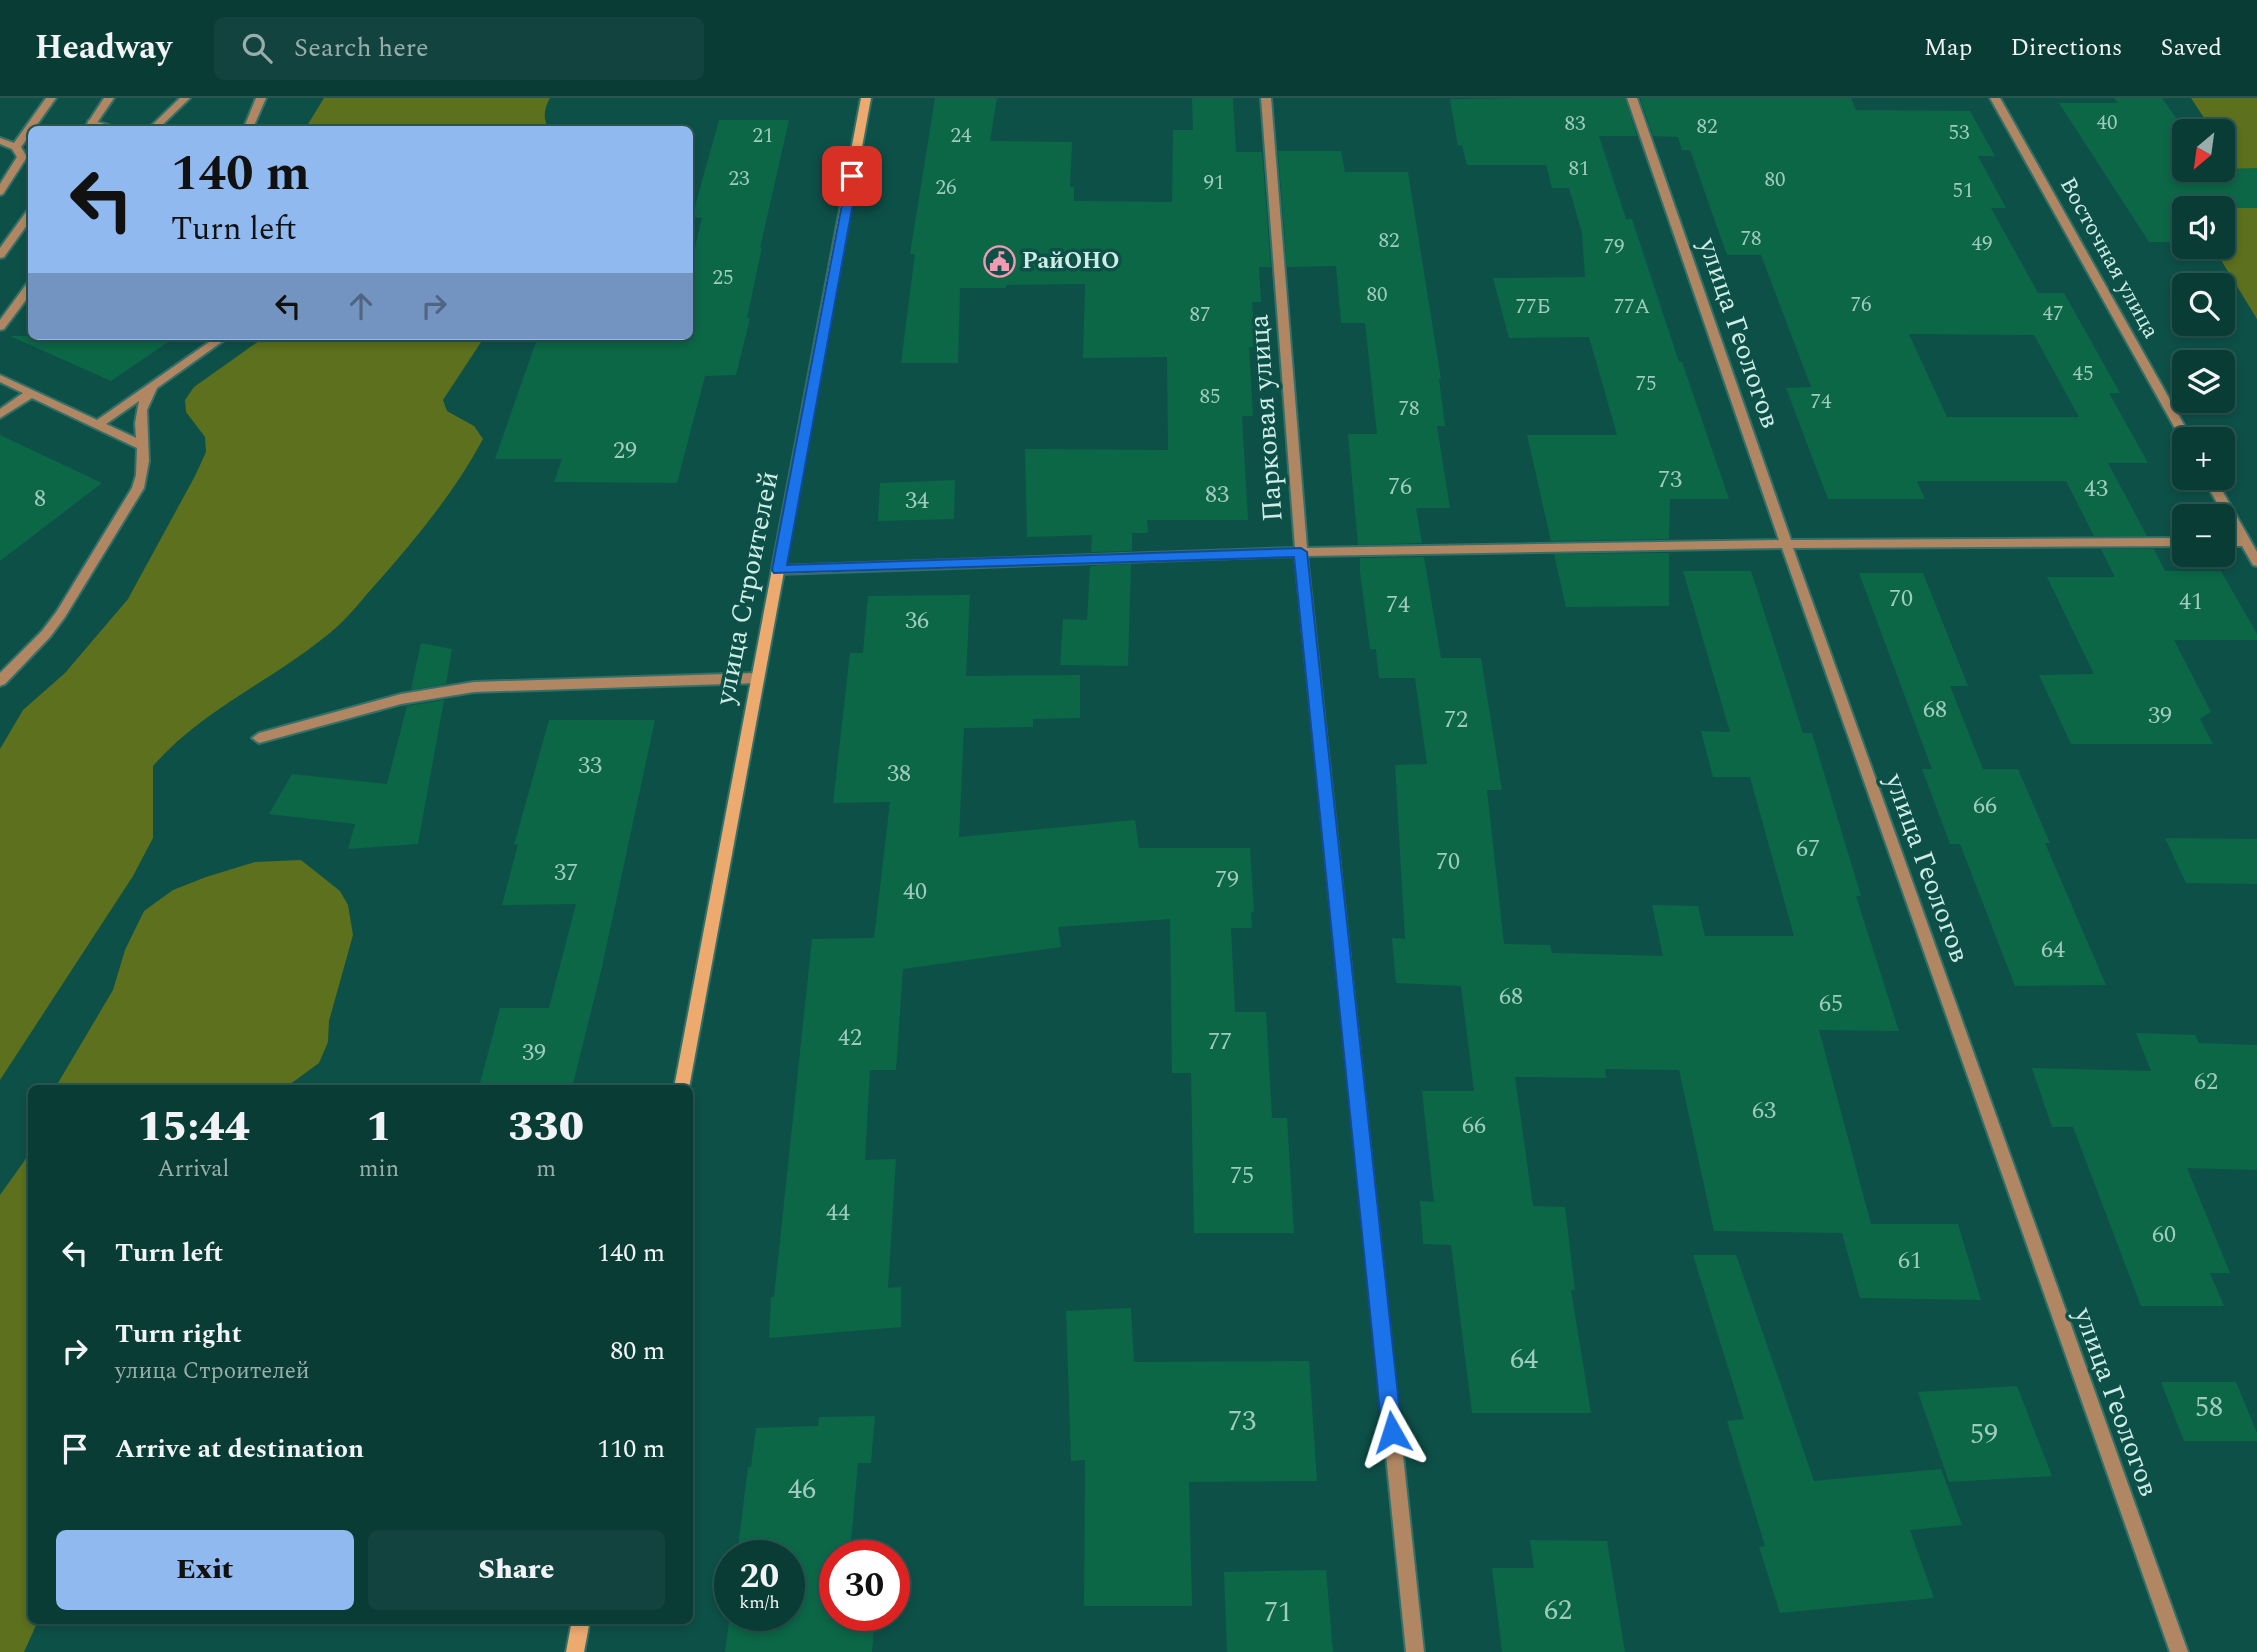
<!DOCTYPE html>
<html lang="en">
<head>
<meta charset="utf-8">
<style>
	body { margin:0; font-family:Spectral,serif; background:#13433e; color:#f1f3f6; height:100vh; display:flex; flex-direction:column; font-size:26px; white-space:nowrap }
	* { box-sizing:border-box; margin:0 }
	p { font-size:23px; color:#99adad }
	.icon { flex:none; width:38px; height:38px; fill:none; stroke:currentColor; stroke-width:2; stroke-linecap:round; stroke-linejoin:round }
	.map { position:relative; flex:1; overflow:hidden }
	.panel { position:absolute; left:28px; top:987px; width:665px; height:539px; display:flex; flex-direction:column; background:#0a3c36; border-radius:10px; box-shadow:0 4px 10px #0003,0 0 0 2px #2a5651 }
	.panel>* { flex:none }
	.banner { position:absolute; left:28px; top:28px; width:665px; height:214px; border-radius:10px; box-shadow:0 4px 10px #0003,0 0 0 2px #2a5651; background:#90b9f0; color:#111; overflow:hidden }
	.needle { width:46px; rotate:209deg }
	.fabs { position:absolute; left:2172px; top:21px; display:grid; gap:14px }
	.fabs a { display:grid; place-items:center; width:63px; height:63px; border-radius:10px; background:#0a3c36; box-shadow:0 4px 10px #0003,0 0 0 2px #2a5651; font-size:35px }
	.speed { position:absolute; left:714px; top:1442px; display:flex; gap:14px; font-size:35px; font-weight:700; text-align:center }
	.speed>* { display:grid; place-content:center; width:91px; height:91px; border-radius:50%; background:#0a3c36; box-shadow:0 4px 10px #0003,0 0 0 2px #2a5651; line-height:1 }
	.speed small { font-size:18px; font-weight:400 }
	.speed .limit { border:10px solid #d22; background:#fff; color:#111 }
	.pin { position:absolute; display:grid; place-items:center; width:60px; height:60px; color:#fff; margin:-30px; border-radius:14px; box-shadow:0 4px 10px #0006 }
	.me { position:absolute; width:77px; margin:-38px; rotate:354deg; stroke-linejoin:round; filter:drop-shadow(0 0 5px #0008) }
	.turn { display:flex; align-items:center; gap:24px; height:147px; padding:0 28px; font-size:32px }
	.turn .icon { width:91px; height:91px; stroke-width:2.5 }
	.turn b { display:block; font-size:49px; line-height:60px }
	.lanes { display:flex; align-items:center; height:66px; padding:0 28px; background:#0003; justify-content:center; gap:35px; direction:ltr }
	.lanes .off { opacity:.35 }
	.eta { display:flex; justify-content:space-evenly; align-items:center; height:119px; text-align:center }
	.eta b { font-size:42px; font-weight:800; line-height:49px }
	.primary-button { display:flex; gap:14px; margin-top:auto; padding:14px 28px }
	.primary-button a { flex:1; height:80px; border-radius:10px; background:#90b9f0; color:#111; font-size:28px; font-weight:800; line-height:80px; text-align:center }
	.primary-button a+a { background:#13433e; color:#f1f3f6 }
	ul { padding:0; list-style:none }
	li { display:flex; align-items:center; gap:21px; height:98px; padding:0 28px }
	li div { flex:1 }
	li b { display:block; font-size:26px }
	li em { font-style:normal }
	header { display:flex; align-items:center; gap:42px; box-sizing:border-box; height:98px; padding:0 35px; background:#0a3c36; border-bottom:2px solid #2a5651 }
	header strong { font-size:33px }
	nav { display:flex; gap:38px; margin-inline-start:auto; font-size:24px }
	.search { width:490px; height:63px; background:#13433e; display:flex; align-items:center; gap:18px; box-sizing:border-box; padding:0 24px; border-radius:10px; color:#99adad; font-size:26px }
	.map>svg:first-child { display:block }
</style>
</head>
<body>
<header>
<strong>Headway</strong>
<div class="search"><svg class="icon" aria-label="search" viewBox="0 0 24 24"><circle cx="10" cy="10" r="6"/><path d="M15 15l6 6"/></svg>Search here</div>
<nav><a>Map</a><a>Directions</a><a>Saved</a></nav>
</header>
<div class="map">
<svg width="2257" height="1554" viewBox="0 0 2257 1554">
	<rect width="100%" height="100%" fill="#0d5048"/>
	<!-- green -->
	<path fill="#5c701d" d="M 324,0 L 550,0 C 544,10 542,23 550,31 L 305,31 Z
		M 2191,0 L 2257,0 L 2257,221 L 2213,149 L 2222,149 L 2222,110 L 2193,110 L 2179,65 L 2184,72 L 2222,72 L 2222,33 L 2206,33 L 2208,26 Z
		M 266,238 L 485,238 L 443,302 L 447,313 L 474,328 L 483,341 C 454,395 415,442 375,487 C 363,500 352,515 339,527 C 280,580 205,608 153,668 L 153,740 L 133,778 L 0,982 L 0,651 L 23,612 L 65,575 L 128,501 L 195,378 L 206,354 L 205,339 L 186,314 L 185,302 L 194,289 Z
		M 301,762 L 340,793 L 348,807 L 353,837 L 329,923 L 328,944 L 319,965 L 285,990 L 55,990 L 113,892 L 125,852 L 144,813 L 173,792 L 206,779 L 255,764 Z
		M 31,1046 L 32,1522 L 38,1523 L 24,1554 L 0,1554 L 0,1097 L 25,1062 Z"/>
	<!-- building -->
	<path fill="#0c6747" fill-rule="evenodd" d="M 935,0 L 997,0 L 990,43 L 1072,44 L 1070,89 L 1074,89 L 1074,103 L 1172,104 L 1173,32 L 1193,32 L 1192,0 L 1233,0 L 1236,54 L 1262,54 L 1271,169 L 1259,169 L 1261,204 L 1252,204 L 1255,249 L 1249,249 L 1253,318 L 1242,318 L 1248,422 L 1147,422 L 1148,435 L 1132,435 L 1132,453 L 1091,454 L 1092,437 L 1027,439 L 1025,351 L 1168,352 L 1167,259 L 1083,260 L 1085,186 L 1006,187 L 1006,190 L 960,190 L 958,265 L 901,265 L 915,156 L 910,156 Z
		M 1527,0 L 1625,0 L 1637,38 L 1599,38 L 1626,121 L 1632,121 L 1679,264 L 1682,264 L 1729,401 L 1670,401 L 1669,441 L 1551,443 L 1527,337 L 1617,337 L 1589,239 L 1509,240 L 1493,180 L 1585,179 L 1582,135 L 1569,90 L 1552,90 L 1546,67 L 1467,67 L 1462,47 L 1458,48 L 1450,1 Z
		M 1640,0 L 1851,0 L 1856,12 L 1970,13 L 1995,58 L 1978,58 L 2006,110 L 1991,110 L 2038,195 L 2064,195 L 2120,295 L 2109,295 L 2148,365 L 2108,365 L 2147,438 L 2094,438 L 2066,383 L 1917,383 L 1925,401 L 1828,401 L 1786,290 L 1811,289 L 1761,157 L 1727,157 L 1690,52 L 1682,52 L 1678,39 L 1653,38 ZM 1909,236 L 2034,237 L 2079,319 L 1947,319 Z
		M 2114,0 L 2162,0 L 2185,33 L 2184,72 L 2257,70 L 2257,110 L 2173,110 L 2184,127 L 2184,144 L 2149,144 L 2059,5 L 2118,5 Z
		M 719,22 L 789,22 L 760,150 L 762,149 L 747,220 L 750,220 L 736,277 L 705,278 L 677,385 L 554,384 L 562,361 L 495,361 L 538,238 L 690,238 L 690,169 L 702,120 L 692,119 Z
		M 1278,53 L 1341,53 L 1345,74 L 1408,74 L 1441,281 L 1439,281 L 1445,328 L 1437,328 L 1450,410 L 1416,410 L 1422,445 L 1358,447 L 1348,336 L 1377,336 L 1365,225 L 1341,225 L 1336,168 L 1287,169 Z
		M 10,238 L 177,238 L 111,283 Z
		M 0,337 L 102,385 L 0,463 Z
		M 955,382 L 954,421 L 878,423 L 880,385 Z
		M 2101,451 L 2154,451 L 2165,473 L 2221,473 L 2257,536 L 2257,542 L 2174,542 L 2211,614 L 2200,621 L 2213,646 L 2071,646 L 2039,577 L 2094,576 L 2047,479 L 2115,479 Z
		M 1669,455 L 1669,508 L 1566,509 L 1554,456 Z
		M 1424,459 L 1441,560 L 1481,560 L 1502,692 L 1487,692 L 1504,846 L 1550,847 L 1552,855 L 1663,858 L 1652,807 L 1698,808 L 1705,838 L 1794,838 L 1750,679 L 1713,679 L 1701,633 L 1730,634 L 1683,473 L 1751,473 L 1803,635 L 1812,635 L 1861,798 L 1856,798 L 1899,933 L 1819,932 L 1871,1126 L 1958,1126 L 1981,1202 L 1860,1200 L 1842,1135 L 1714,1133 L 1679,972 L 1605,971 L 1606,980 L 1515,979 L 1533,1108 L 1565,1109 L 1575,1192 L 1571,1192 L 1591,1315 L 1472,1315 L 1451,1147 L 1423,1146 L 1420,1103 L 1434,1104 L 1422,993 L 1474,993 L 1461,888 L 1396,885 L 1392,840 L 1405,841 L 1395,667 L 1427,666 L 1415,580 L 1379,580 L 1376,551 L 1370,551 L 1360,474 L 1360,460 Z
		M 1131,466 L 1128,568 L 1060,567 L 1063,521 L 1087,522 L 1090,468 Z
		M 1859,475 L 1923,475 L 1968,588 L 1950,588 L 1983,671 L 2018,671 L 2050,745 L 2045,745 L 2106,887 L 2015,888 L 1960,746 L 1950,746 L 1922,671 L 1932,671 Z
		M 970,497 L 966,578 L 1080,577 L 1080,620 L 1033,621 L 1033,629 L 964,630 L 959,739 L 1135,722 L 1139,750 L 1250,750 L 1254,814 L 1251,814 L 1252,830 L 1231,830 L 1235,914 L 1266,914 L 1272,1020 L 1287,1020 L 1294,1135 L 1194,1135 L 1191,975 L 1172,975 L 1170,821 L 1058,829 L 1061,849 L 903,871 L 896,972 L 870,972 L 865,1062 L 896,1061 L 888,1190 L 901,1189 L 901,1229 L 769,1240 L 771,1199 L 774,1199 L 812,841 L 874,840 L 890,704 L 833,705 L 850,555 L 863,555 L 868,498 Z
		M 421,545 L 452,551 L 446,586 L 411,592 Z
		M 444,602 L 418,746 L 348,751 L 355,726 L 269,716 L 292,676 L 387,686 L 407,608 Z
		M 549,622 L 655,622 L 602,869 L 572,990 L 479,989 L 500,910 L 549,910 L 576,806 L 502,807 L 518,746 L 514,747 Z
		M 2165,740 L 2257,741 L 2257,786 L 2186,785 Z
		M 2136,935 L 2195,937 L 2199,945 L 2257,947 L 2257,1072 L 2187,1070 L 2230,1175 L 2210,1175 L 2224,1208 L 2141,1208 L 2073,1029 L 2052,1029 L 2032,970 L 2151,973 Z
		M 1693,1157 L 1736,1157 L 1814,1383 L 1941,1371 L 1962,1427 L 1910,1432 L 1934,1500 L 1780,1515 L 1759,1449 L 1765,1448 L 1727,1323 L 1744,1321 Z
		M 1131,1210 L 1134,1264 L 1309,1263 L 1317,1383 L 1189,1384 L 1192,1508 L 1084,1508 L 1085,1362 L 1071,1363 L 1066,1213 Z
		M 2161,1284 L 2236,1284 L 2257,1335 L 2257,1343 L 2184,1343 Z
		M 2017,1288 L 2052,1378 L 1949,1384 L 1918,1294 Z
		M 875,1318 L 871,1365 L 858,1365 L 851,1443 L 880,1443 L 879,1458 L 835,1458 L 835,1517 L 875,1517 L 872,1554 L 725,1554 L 730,1517 L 789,1517 L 789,1458 L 737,1458 L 748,1369 L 751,1369 L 756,1330 L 818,1328 L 819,1319 Z
		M 1530,1442 L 1607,1443 L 1625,1554 L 1502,1554 L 1492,1470 L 1534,1470 Z
		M 1326,1472 L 1333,1554 L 1227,1554 L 1224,1474 Z"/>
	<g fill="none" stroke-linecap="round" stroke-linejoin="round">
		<defs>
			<path id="lane" d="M 46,0 L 56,0 L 21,49 L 27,59 L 3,96 L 0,97 L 0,86 L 17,59 L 12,51 L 0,46 L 0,40 L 14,45 Z
				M 180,0 L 190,0 L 157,32 L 147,32 Z
				M 256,0 L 266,0 L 252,32 L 243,32 Z
				M 91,22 L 118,30 L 119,32 L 103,32 L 88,27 L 88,23 Z
				M 32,183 L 32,194 L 4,231 L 0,232 L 0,222 L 28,184 Z
				M 218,238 L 230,238 L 157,290 L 147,312 L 149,363 L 144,390 L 65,519 L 50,539 L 5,586 L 0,588 L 0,575 L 42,533 L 57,513 L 132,390 L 136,377 L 137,350 L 32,300 L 0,320 L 0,311 L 23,295 L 0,284 L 0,277 L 97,322 ZM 139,303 L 135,325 L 136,340 L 106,326 Z
				M 758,575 L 764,580 L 758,585 L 474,594 L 401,606 L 259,645 L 252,640 L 259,635 L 401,596 L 474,584 Z"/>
			<path id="street" d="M 104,0 L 114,0 L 92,32 L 83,32 Z
				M 1261,0 L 1271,0 L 1307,450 L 1779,442 L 1627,0 L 1637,0 L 1791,442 L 2184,440 L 2184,448 L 1793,450 L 2188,1554 L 2170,1554 L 1782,450 L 1307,458 L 1424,1554 L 1406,1554 L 1295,458 L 779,476 L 773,472 L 779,468 L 1295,450 Z
				M 1990,0 L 2000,0 L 2192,341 L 2184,341 L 2184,344 L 2181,341 Z
				M 32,109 L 32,120 L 4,159 L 0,160 L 0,150 L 29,110 Z
				M 2203,380 L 2215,380 L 2257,454 L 2257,468 L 2253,467 L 2242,448 L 2222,448 L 2222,440 L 2237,440 Z"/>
			<path id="secondary" d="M 861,0 L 871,0 L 689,990 L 674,990 Z
				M 572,1522 L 590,1522 L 584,1554 L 566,1554 Z"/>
		</defs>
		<!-- lane casing -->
		<use href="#lane" stroke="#346f68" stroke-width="4"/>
		<!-- street casing -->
		<use href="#street" stroke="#346f68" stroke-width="4"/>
		<!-- secondary casing -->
		<use href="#secondary" stroke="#346f68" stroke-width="4"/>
		<!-- lane -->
		<use href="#lane" fill="#b08762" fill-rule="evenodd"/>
		<!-- street -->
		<use href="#street" fill="#b08762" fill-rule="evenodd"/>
		<!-- secondary -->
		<use href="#secondary" fill="#ecaa6f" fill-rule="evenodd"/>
	</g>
	<!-- route -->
	<path fill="#1a73e8" stroke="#114b97" stroke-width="2" d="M 848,75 L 858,78 L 787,467 L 1301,450 L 1307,454 L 1402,1334 L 1399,1341 L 1392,1344 L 1385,1341 L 1382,1334 L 1294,459 L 774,475 L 772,472 Z"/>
	<!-- icons -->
	<defs>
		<symbol id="civic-ring" viewBox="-11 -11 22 22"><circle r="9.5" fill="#0d5048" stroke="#f19ab2" stroke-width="1.5"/><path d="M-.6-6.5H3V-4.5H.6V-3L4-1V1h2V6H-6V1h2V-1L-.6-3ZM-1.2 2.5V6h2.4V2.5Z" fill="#f19ab2"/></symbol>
	</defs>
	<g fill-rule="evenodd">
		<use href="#civic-ring" x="982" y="146" width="35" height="35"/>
	</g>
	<g text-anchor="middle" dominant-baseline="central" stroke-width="7" stroke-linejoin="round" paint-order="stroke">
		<!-- far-number labels -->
		<g font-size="21" fill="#9ecbbe">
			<text x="2107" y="25">40</text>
			<text x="1575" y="26">83</text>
			<text x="1707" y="29">82</text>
			<text x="1959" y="35">53</text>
			<text x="763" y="38">21</text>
			<text x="961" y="38">24</text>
			<text x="1579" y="71">81</text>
			<text x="739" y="81">23</text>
			<text x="1775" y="82">80</text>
			<text x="1214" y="85">91</text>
			<text x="946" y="90">26</text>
			<text x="1963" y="93">51</text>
			<text x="1751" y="141">78</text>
			<text x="1389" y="143">82</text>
			<text x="1982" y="146">49</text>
			<text x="1614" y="149">79</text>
			<text x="723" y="180">25</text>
			<text x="1377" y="197">80</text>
			<text x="1861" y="207">76</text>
			<text x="1533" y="209">77Б</text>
			<text x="1632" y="209">77А</text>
			<text x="2053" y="216">47</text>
			<text x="1200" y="217">87</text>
			<text x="2083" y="276">45</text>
			<text x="1646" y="286">75</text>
			<text x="1210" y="299">85</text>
			<text x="1821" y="304">74</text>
			<text x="1409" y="311">78</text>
		</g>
		<!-- far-street labels -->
		<g font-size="23" fill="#cfece6" stroke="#0d5048">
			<text transform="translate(2109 160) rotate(61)">Восточная улица</text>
		</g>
		<!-- far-poi labels -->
		<g font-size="23" font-weight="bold" fill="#cfece6" stroke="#0d5048" text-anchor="start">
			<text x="1022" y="163">РайОНО</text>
		</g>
		<!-- number labels -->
		<g font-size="24" fill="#9ecbbe">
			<text x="625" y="353">29</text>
			<text x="1670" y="382">73</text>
			<text x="1400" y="389">76</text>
			<text x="2096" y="391">43</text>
			<text x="1217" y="397">83</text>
			<text x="40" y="401">8</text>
			<text x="917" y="403">34</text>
			<text x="1901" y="501">70</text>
			<text x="2191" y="504">41</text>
			<text x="1398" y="507">74</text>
			<text x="917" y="523">36</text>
			<text x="1935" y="612">68</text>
			<text x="2160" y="618">39</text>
			<text x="1456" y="622">72</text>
			<text x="590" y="668">33</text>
			<text x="899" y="676">38</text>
			<text x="1985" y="708">66</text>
			<text x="1808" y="751">67</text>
			<text x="1448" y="764">70</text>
			<text x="566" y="775">37</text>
			<text x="1227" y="782">79</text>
			<text x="915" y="794">40</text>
			<text x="2053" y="852">64</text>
			<text x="1511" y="899">68</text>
			<text x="1831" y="906">65</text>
			<text x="850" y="940">42</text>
			<text x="1220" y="944">77</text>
			<text x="534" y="955">39</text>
			<text x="2206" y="984">62</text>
			<text x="1764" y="1013">63</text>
			<text x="1474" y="1028">66</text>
			<text x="1242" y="1078">75</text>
			<text x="838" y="1115">44</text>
			<text x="2164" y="1137">60</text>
			<text x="1910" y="1163">61</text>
		</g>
		<!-- street labels -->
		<g font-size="28" fill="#cfece6" stroke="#0d5048">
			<text transform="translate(1739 235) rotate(71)">улица Геологов</text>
			<text transform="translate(1266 320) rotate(-94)">Парковая улица</text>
			<text transform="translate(747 490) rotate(-79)">улица Строителей</text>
			<text transform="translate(1927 770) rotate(70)">улица Геологов</text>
			<text transform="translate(2116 1304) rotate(70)">улица Геологов</text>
		</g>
		<!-- near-number labels -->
		<g font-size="28" fill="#9ecbbe">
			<text x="1524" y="1261">64</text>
			<text x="2209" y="1309">58</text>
			<text x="1242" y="1323">73</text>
			<text x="1984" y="1336">59</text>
			<text x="802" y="1391">46</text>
			<text x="1558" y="1512">62</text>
			<text x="1278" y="1514">71</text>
		</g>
	</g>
</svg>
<div class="fabs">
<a><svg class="needle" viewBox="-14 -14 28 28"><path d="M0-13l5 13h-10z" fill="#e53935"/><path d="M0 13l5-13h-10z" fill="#99adad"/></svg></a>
<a><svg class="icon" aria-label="sound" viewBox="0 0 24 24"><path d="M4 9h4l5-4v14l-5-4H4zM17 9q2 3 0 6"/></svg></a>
<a><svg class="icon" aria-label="search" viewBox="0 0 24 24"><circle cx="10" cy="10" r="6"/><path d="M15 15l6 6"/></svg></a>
<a><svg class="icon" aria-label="layers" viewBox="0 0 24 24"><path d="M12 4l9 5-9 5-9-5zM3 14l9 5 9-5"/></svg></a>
<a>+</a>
<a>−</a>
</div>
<div class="speed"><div>20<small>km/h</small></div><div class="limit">30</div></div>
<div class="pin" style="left:852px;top:78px;background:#d93025"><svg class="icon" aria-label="arrive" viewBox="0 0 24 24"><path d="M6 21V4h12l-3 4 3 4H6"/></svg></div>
<svg class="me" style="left:1392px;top:1334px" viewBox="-20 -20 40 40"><path d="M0-17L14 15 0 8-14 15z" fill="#1a73e8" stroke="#fff" stroke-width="4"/></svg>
<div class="banner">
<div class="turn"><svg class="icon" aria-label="left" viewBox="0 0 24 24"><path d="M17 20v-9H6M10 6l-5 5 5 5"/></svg><div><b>140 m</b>Turn left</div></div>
<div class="lanes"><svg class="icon" aria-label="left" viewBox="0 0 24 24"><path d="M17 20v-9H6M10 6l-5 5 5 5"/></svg><svg class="icon off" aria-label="ahead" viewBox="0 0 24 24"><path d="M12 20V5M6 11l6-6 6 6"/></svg><svg class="icon off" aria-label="right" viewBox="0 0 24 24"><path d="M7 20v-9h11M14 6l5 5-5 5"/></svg></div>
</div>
<section class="panel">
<div class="eta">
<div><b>15:44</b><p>Arrival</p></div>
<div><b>1</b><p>min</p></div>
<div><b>330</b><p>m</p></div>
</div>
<ul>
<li><svg class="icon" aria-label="left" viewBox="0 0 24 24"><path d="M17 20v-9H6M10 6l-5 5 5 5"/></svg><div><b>Turn left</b></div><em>140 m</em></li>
<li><svg class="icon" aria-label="right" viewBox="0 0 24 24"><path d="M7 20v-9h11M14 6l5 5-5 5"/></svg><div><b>Turn right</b><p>улица Строителей</p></div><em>80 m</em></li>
<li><svg class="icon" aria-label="arrive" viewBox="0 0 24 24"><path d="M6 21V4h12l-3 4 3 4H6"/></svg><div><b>Arrive at destination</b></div><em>110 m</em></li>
</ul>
<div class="primary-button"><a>Exit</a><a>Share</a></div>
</section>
</div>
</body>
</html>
